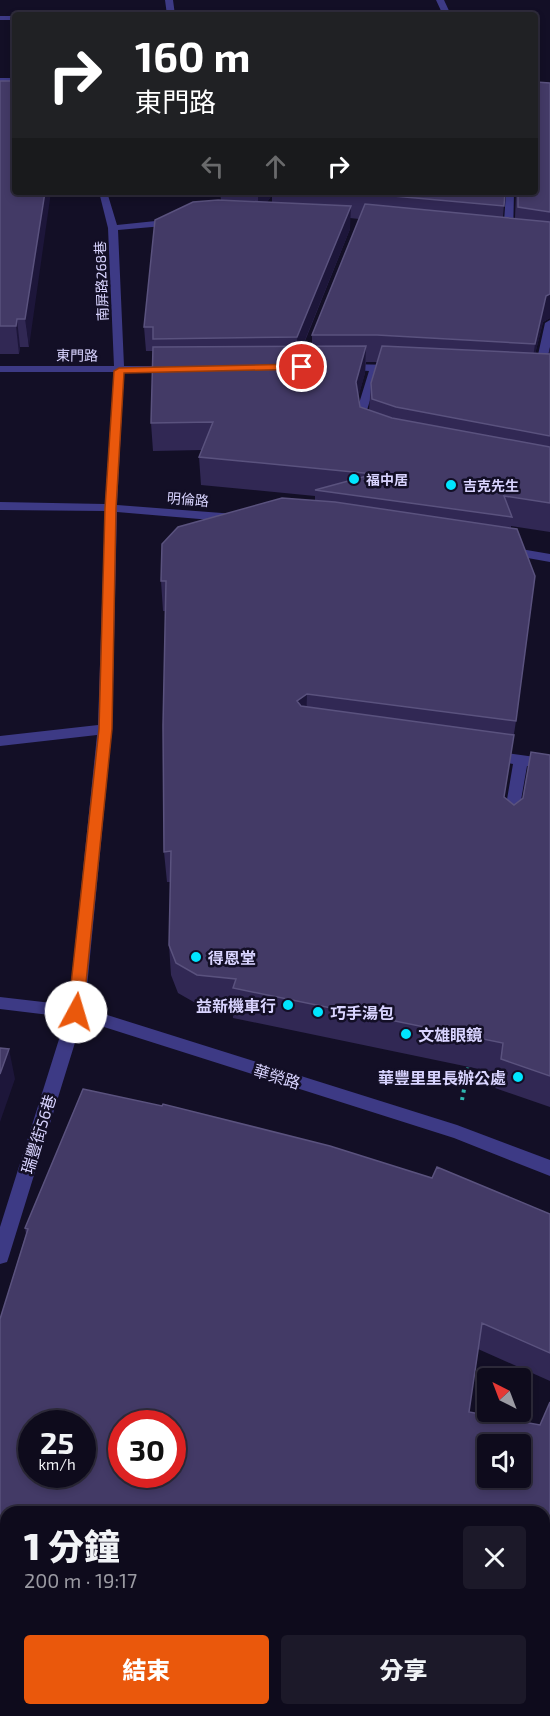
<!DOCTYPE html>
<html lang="zh-TW">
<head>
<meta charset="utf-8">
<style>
	body { margin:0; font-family:"Exo 2","Noto Sans TC",sans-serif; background:#1c1929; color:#f1f3f6; height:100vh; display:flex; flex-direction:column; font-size:22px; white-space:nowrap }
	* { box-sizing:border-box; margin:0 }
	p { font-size:20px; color:#9b9ba3 }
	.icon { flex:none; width:33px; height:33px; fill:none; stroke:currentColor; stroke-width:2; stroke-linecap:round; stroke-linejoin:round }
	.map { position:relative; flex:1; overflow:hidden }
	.side { position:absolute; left:0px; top:1506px; width:550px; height:210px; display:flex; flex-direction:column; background:#0e0b1c; border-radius:18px 18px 0 0; box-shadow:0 3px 9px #0003,0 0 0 2px #2e2b3b }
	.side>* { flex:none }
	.banner { position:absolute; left:12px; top:12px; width:526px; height:183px; border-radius:6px; box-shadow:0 3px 9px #0003,0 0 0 2px #2e2b3b; background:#202124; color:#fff; overflow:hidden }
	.needle { width:39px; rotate:318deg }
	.fabs { position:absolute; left:477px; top:1368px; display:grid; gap:12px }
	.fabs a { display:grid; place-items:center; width:54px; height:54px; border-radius:6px; background:#0e0b1c; box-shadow:0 3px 9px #0003,0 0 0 2px #2e2b3b; font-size:30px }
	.speed { position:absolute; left:18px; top:1410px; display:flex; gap:12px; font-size:30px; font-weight:700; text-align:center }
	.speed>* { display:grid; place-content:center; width:78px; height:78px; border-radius:50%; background:#0e0b1c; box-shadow:0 3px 9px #0003,0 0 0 2px #2e2b3b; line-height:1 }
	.speed small { font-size:15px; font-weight:400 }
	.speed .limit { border:9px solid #d22; background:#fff; color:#111 }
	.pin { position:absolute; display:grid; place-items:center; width:51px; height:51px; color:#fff; margin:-26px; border:3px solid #fff; border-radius:50%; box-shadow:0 2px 6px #0007 }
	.me { position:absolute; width:66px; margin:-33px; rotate:6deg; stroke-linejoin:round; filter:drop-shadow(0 0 4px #0008) }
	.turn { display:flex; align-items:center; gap:21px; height:126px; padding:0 24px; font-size:27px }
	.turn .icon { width:78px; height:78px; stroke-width:2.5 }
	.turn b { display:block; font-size:42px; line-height:51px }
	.lanes { display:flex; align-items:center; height:57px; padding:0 24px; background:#0003; justify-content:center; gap:30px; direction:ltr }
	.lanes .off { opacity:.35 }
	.round { display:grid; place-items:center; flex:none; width:63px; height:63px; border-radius:6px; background:#1c1929 }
	.head { display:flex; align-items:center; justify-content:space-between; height:102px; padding:0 24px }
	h1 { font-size:36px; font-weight:800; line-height:45px }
	.primary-button { display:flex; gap:12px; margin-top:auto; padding:12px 24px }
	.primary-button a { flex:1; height:69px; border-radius:6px; background:#ea580c; color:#fff; font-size:24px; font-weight:800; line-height:69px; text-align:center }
	.primary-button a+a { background:#1c1929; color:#f1f3f6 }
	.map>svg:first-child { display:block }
</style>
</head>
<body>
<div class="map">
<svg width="550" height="1716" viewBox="0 0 550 1716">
	<rect width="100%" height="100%" fill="#130f26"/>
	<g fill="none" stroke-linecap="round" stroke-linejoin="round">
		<!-- path -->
		<path stroke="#2fb8b0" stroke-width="4" stroke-dasharray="3 4.5" stroke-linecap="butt" d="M 462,1100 L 469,1063"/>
		<!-- minor -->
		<path fill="#3d3a85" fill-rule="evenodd" d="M 165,0 L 173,0 L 175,15 L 167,15 Z
			M 436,0 L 444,0 L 451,15 L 443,15 Z
			M 0,16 L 15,16 L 15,20 L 0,20 Z
			M 0,78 L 15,78 L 15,82 L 0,82 Z
			M 99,192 L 107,192 L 117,225 L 175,219 L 180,222 L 175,225 L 118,230 L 124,366 L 172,366 L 177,369 L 172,372 L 124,372 L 117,505 L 235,514 L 241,518 L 235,522 L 117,512 L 112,729 L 85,1008 L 457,1125 L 550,1160 L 550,1176 L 454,1138 L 82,1020 L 9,1256 L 7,1262 L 0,1264 L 0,1227 L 66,1017 L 0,1009 L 0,997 L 69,1005 L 97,735 L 0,746 L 0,736 L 98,725 L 105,511 L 0,510 L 0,502 L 105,504 L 114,372 L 0,372 L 0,366 L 114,366 L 108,228 Z
			M 506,192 L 514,192 L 513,237 L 508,240 L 503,237 Z
			M 550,320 L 550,347 L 544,373 L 539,376 L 534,373 L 545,323 Z
			M 346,364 L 394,365 L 399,368 L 394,371 L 379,371 L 367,410 L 367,430 L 363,431 L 357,428 L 357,410 L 369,371 L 342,369 L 341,367 Z
			M 509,547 L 550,554 L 550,562 L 505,554 L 503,551 Z
			M 491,751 L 550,759 L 550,769 L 527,766 L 517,823 L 510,828 L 503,823 L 513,764 L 486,759 L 484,756 L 486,753 Z
			M 544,1612 L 550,1613 L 550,1635 L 544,1634 Z
			M 550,1701 L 550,1716 L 539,1716 L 539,1710 L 544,1710 L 544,1703 Z"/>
	</g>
	<!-- wall -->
	<path fill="#312854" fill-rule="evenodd" d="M 0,81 L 29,347 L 20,347 L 19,354 L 0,354 Z
		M 550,83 L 550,318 L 543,322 L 535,354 L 549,354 L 550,348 L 550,532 L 511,526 L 516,721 L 504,797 L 514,805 L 523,798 L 550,755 L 550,1107 L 495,1088 L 498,1073 L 233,1018 L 233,1009 L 199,1005 L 178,993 L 171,975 L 169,945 L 171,882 L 167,882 L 164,852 L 166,611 L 163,611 L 161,581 L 315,501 L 315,496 L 201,485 L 199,457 L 202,450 L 153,451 L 151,423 L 153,351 L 146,351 L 144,327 L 221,200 L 220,192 L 505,192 L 503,217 L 515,218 L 516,192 L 536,192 ZM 272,195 L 272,203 L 267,202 ZM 350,218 L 359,219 L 312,335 L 312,346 L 303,346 L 350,229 ZM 366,362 L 377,362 L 371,383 L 369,410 L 360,407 L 358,397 L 365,373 Z
		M 83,1089 L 162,1106 L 163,1104 L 330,1146 L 432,1178 L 437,1167 L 550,1214 L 550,1381 L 478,1349 L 469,1412 L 540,1425 L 550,1402 L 550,1566 L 544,1564 L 544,1512 L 6,1512 L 6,1710 L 501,1710 L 501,1716 L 0,1716 L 0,1319 L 26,1234 L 25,1228 ZM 32,1424 L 82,1424 L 82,1474 L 32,1474 ZM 122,1424 L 172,1424 L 172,1474 L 122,1474 ZM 488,1444 L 520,1444 L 520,1478 L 488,1478 Z"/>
	<!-- shaded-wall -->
	<path fill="#1d163a" d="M 45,192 L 51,192 L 29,347 L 25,319 Z
		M 258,192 L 272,192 L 272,195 L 258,215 Z
		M 351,206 L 350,229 L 296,362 L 297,337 Z
		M 550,294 L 550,318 L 543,322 L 531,371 L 535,344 L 546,296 Z
		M 17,319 L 20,347 L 19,354 L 16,326 Z
		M 366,346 L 365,373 L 355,409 L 356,382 Z
		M 307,694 L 306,725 L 297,701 Z
		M 9,1049 L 15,1079 L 0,1122 L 0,1074 Z"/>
	<!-- building -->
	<path fill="#433a66" stroke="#5a527e" stroke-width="1.5" fill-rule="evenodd" d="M 0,81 L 15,81 L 15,192 L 45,192 L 25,319 L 17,319 L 16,326 L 0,326 Z
		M 536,82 L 550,83 L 550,212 L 518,207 L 518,192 L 536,192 Z
		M 328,192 L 505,192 L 504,206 L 360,193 Z
		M 218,200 L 351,206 L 297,337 L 153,339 L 153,327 L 144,327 L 155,220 L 193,202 Z
		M 365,204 L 550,222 L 550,294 L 546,296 L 535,344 L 377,335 L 312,335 Z
		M 366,346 L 356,382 L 360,407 L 392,418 L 550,447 L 550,503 L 504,496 L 512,517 L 315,490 L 374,474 L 199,457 L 213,422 L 151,423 L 153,347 Z
		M 382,346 L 550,354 L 550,436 L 396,407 L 372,399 L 371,383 Z
		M 282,498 L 335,502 L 517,529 L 535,576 L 516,721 L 307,694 L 297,701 L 301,706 L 514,735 L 504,797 L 514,805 L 523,798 L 531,752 L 550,755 L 550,1076 L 501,1059 L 503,1043 L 233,988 L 236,979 L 197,975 L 176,963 L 169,945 L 171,851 L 164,852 L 163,726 L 166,581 L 161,581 L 162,544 L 178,527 Z
		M 0,1048 L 9,1049 L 0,1074 Z
		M 83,1089 L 162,1106 L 163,1104 L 330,1146 L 432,1178 L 437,1167 L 550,1214 L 550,1353 L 482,1323 L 469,1412 L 540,1425 L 550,1402 L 550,1543 L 544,1541 L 544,1512 L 274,1512 L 257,1508 L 257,1512 L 108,1512 L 73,1506 L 72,1512 L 6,1512 L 6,1710 L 501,1710 L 501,1716 L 0,1716 L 0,1319 L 28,1229 L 25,1228 ZM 32,1424 L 82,1424 L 82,1474 L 32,1474 ZM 122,1424 L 172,1424 L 172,1474 L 122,1474 ZM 488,1444 L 520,1444 L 520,1478 L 488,1478 Z"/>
	<!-- route -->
	<path fill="#ea580c" stroke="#983908" stroke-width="1.5" d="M 302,364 L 307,367 L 305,369 L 124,373 L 116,508 L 112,729 L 83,1012 L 81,1016 L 70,1016 L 68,1012 L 99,729 L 105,508 L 114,371 L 119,368 Z"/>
	<!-- markers -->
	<g fill="#00e5ff" stroke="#130f26" stroke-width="2">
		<circle cx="354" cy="479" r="6"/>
		<circle cx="451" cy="485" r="6"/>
		<circle cx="196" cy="957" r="6"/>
		<circle cx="288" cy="1005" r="6"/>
		<circle cx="318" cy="1012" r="6"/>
		<circle cx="406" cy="1034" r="6"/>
		<circle cx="518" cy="1077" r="6"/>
	</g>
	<g text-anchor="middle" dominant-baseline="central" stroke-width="5" stroke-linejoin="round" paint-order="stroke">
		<!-- far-street labels -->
		<g font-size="14" fill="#d9d4ff" stroke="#130f26">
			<text transform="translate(101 281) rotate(-92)">南屏路268巷</text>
			<text transform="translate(77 355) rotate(1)">東門路</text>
			<text transform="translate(188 499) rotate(5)">明倫路</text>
		</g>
		<!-- far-poi labels -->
		<g font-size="14" font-weight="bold" fill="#d9d4ff" stroke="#130f26" text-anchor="start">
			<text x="366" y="479">福中居</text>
			<text x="463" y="485">吉克先生</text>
		</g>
		<!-- poi labels -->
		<g font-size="16" font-weight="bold" fill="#d9d4ff" stroke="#130f26" text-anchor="start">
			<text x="208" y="957">得恩堂</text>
			<text x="276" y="1005" text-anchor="end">益新機車行</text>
			<text x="330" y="1012">巧手湯包</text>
			<text x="418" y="1034">文雄眼鏡</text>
			<text x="506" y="1077" text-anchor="end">華豐里里長辦公處</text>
		</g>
		<!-- street labels -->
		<g font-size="16" fill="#d9d4ff" stroke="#130f26">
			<text transform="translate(277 1076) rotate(17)">華榮路</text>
			<text transform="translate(38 1134) rotate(-73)">瑞豐街56巷</text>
		</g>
	</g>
</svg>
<div class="fabs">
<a><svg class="needle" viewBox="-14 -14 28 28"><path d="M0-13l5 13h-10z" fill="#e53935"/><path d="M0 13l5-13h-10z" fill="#9b9ba3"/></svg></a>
<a><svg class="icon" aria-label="sound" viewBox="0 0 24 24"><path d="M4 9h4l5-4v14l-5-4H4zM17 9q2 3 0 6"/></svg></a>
</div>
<div class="speed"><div>25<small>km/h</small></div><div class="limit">30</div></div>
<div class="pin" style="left:302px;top:367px;background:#d93025"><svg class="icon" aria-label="arrive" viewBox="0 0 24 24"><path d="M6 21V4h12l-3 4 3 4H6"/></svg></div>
<svg class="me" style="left:76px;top:1012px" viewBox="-20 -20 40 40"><circle r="19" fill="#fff"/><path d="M0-13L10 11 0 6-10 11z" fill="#ea580c"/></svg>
<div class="banner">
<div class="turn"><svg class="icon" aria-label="right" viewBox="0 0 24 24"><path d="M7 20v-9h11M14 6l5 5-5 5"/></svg><div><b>160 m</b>東門路</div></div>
<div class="lanes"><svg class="icon off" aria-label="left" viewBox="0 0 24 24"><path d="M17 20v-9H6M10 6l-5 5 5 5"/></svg><svg class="icon off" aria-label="ahead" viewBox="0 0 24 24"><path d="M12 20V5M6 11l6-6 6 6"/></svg><svg class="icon" aria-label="right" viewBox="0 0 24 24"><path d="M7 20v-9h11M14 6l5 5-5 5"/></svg></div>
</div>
<section class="side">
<div class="head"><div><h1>1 分鐘</h1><p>200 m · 19:17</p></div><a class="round"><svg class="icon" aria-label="close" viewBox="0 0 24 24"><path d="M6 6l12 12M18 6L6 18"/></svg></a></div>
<div class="primary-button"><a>結束</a><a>分享</a></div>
</section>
</div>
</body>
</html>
